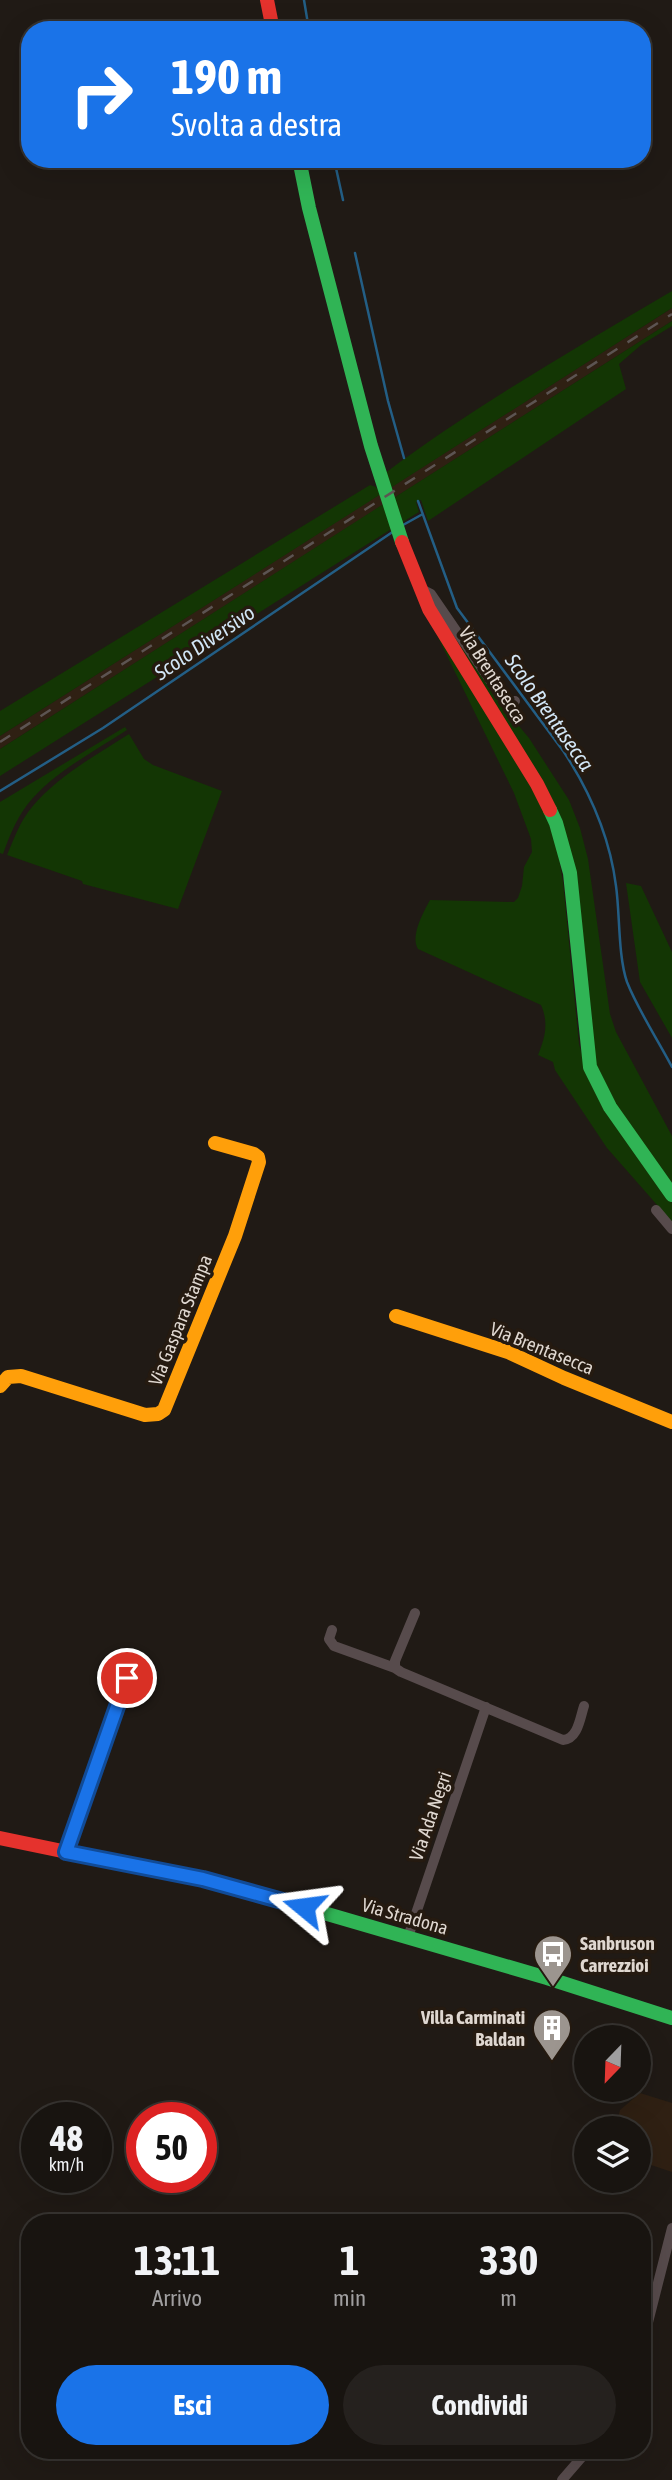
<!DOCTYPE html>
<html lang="it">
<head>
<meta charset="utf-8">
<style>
	body { margin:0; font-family:"Asap Condensed",sans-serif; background:#25211e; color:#f1f3f6; height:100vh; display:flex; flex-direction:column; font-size:26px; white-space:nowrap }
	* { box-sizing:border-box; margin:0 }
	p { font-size:23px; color:#9f9e9f }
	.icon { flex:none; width:38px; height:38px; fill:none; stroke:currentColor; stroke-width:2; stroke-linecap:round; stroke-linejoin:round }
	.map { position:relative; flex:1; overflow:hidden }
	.sheet { position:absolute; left:21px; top:2214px; width:630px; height:245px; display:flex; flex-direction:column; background:#181410; border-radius:28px; box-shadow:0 7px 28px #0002,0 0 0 2px #363330 }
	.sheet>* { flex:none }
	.hud { position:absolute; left:21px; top:21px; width:630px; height:147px; border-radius:28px; box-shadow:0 7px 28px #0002,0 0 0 2px #363330; background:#1a73e8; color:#fff; overflow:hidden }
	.needle { width:46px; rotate:203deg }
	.controls { position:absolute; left:574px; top:2025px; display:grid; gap:14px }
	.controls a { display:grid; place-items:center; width:77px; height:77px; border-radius:50%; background:#181410; box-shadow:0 7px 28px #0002,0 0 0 2px #363330; font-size:35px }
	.speed { position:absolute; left:21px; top:2102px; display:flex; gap:14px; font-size:35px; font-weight:700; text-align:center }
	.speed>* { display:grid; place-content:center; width:91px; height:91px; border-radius:50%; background:#181410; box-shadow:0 7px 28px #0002,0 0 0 2px #363330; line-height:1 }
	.speed small { font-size:18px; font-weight:400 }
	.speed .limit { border:10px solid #d22; background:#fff; color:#111 }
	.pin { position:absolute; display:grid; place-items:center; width:60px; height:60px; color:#fff; margin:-30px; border:4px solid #fff; border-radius:50%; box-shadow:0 2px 7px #0007 }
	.me { position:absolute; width:77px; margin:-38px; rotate:286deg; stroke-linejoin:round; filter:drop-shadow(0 0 5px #0008) }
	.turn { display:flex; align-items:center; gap:24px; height:147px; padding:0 35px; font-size:32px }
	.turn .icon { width:91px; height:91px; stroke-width:2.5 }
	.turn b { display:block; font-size:49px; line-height:60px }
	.eta { display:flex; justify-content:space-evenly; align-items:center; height:119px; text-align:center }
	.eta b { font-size:42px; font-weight:700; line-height:49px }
	.cta { display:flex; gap:14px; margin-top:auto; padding:14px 35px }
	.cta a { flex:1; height:80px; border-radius:42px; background:#1a73e8; color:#fff; font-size:28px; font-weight:700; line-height:80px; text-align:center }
	.cta a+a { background:#25211e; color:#f1f3f6 }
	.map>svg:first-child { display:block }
</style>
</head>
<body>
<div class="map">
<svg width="672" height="2480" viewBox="0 0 672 2480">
	<rect width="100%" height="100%" fill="#201a15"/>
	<!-- built -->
	<path fill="#2f2013" d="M 672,308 L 672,321 L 0,749 L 0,736 Z
		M 640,2093 L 672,2103 L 672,2172 L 639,2161 L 639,2128 L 615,2128 L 620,2110 Z"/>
	<!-- green -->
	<path fill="#133604" d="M 672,291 L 672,308 L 389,489 L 384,474 C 475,406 574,349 672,291 Z
		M 672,321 L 672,326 L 641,345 L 619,364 L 626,389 L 428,521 L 421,500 L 416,502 L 419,512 L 401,523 L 392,499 Z
		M 370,485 L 376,487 L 381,494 L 0,736 L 0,711 Z
		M 385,503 L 393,528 L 0,776 L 0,749 Z
		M 442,619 L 502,706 L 529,738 L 569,800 L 580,828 L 588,859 L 610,1014 L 616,1032 L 672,1136 L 672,1187 L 611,1101 L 594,1069 L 592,1020 L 576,870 Z
		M 433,627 L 542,804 L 557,847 L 563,882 L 579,1044 L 585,1066 L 617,1126 L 672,1203 L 672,1222 L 607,1148 L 555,1070 L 553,1062 L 538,1055 C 545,1038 549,1023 541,1005 L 418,949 C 410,936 423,913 430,900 L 514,902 L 518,898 L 522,886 L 524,867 L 532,852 L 531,839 L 514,793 Z
		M 125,727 L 127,730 C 93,752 51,774 27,805 C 16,820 9,837 3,854 L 0,853 L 0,802 Z
		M 129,734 L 144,759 L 153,765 L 222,791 L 178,909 L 83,884 L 82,881 L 7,855 C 14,839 20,821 32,807 C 58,776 96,755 129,734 Z
		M 626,883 L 641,886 L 672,952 L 672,1038 L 640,982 Z"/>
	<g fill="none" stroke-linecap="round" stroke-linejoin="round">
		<!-- stream -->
		<path stroke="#235e85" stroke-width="2.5" d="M 304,0 L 309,30
			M 334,159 L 343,200
			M 355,253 L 388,401 L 404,458
			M 418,501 L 457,608 L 564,752 C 590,792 610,838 616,886 C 620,914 618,956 627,982 C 638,1010 658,1040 672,1067
			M 403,525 L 421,515
			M 0,791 L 103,728 L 394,531"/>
		<!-- street -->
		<path stroke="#574b4c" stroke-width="10" d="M 421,589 L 431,594 L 505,702 L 515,701
			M 656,1210 L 672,1229
			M 415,1613 L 395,1661 L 395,1668 L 401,1672 L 563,1740 C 578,1739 580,1718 584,1706
			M 332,1630 L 329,1639 L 334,1646 L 395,1668
			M 66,1852 L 127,1678
			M 408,1937 L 486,1707
			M 642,2346 L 672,2228
			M 562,2480 L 588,2450"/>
		<!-- fast -->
		<path stroke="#30b455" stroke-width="14" d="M 299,159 L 309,208 L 371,446 L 402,542
			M 550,810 L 556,823 L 570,873 L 590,1067 L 610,1107 L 672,1195
			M 317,1911 L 547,1978 L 672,2018"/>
		<!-- slow -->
		<path stroke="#ff9f0a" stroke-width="14" d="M 396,1316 L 508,1352 L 564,1378 L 672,1422
			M 0,1386 L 8,1377 L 21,1376 L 145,1415 L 158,1414 L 164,1410 L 235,1236 L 259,1162 L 258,1157 L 254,1154 L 215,1143"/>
		<!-- jam -->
		<path stroke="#e5322d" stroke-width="14" d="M 267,0 L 273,30
			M 402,542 L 429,609 L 537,784 L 550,810
			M 0,1838 L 226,1885 L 317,1911"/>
		<!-- rail -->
		<path stroke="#5c5452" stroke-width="2.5" stroke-dasharray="12 12" stroke-linecap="butt" d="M 0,742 L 672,314"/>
	</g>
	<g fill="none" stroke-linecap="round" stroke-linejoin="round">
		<defs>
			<path id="route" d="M 127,1678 L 66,1852 L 203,1879 L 304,1907"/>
		</defs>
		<!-- route casing -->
		<use href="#route" stroke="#114b97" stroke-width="18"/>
		<!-- route -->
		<use href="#route" stroke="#1a73e8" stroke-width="12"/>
	</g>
	<!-- icons -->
	<defs>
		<symbol id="bus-pin" viewBox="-11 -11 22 30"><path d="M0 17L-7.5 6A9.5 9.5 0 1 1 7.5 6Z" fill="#9c958f" stroke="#251a10"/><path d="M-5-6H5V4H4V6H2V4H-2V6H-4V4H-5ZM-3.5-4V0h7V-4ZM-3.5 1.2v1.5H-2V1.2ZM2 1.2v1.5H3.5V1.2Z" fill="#fff"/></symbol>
		<symbol id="building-pin" viewBox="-11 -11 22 30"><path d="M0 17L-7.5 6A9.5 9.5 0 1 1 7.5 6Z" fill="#9c958f" stroke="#251a10"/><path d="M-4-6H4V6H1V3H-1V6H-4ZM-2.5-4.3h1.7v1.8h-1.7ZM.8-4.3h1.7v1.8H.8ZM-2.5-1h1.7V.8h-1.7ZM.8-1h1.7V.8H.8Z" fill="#fff"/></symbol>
	</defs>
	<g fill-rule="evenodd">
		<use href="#bus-pin" x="531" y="1932" width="44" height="60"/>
		<use href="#building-pin" x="530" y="2006" width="44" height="60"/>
	</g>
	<g text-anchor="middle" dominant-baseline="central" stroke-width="7" stroke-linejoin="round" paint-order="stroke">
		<!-- street labels -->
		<g font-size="19" fill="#dfd7d0" stroke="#251a10">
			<text transform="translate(493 675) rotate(58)">Via Brentasecca</text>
			<text transform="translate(180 1320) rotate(-68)">Via Gaspara Stampa</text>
			<text transform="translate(542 1348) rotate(22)">Via Brentasecca</text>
			<text transform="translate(430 1816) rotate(-71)">Via Ada Negri</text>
			<text transform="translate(405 1916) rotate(16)">Via Stradona</text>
		</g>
		<!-- poi labels -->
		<g font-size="19" font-weight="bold" fill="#dfd7d0" stroke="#251a10" text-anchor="start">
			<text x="580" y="1943">Sanbruson<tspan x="580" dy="22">Carrezzioi</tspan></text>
			<text x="525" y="2017" text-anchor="end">Villa Carminati<tspan x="525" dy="22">Baldan</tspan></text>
		</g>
		<!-- water labels -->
		<g font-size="21" font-style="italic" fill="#d2e6f6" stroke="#251a10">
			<text transform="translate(204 642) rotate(-34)">Scolo Diversivo</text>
			<text transform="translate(550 712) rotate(55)">Scolo Brentasecca</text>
		</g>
	</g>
</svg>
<div class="controls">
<a><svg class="needle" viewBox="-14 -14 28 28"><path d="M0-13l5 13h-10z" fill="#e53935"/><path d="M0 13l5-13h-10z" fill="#9f9e9f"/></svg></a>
<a><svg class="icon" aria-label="layers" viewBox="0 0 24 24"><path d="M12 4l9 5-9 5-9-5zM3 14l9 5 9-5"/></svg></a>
</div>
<div class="speed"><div>48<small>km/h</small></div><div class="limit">50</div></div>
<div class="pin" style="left:127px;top:1678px;background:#d93025"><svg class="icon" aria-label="arrive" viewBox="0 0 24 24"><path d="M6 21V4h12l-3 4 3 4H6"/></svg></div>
<svg class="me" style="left:304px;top:1907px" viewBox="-20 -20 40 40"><path d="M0-17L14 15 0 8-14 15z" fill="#1a73e8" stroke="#fff" stroke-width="4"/></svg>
<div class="hud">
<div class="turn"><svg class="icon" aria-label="right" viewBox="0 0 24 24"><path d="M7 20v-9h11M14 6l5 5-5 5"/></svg><div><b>190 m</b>Svolta a destra</div></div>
</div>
<section class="sheet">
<div class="eta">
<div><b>13:11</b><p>Arrivo</p></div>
<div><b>1</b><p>min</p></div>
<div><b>330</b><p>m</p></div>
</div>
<div class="cta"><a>Esci</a><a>Condividi</a></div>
</section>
</div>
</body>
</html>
